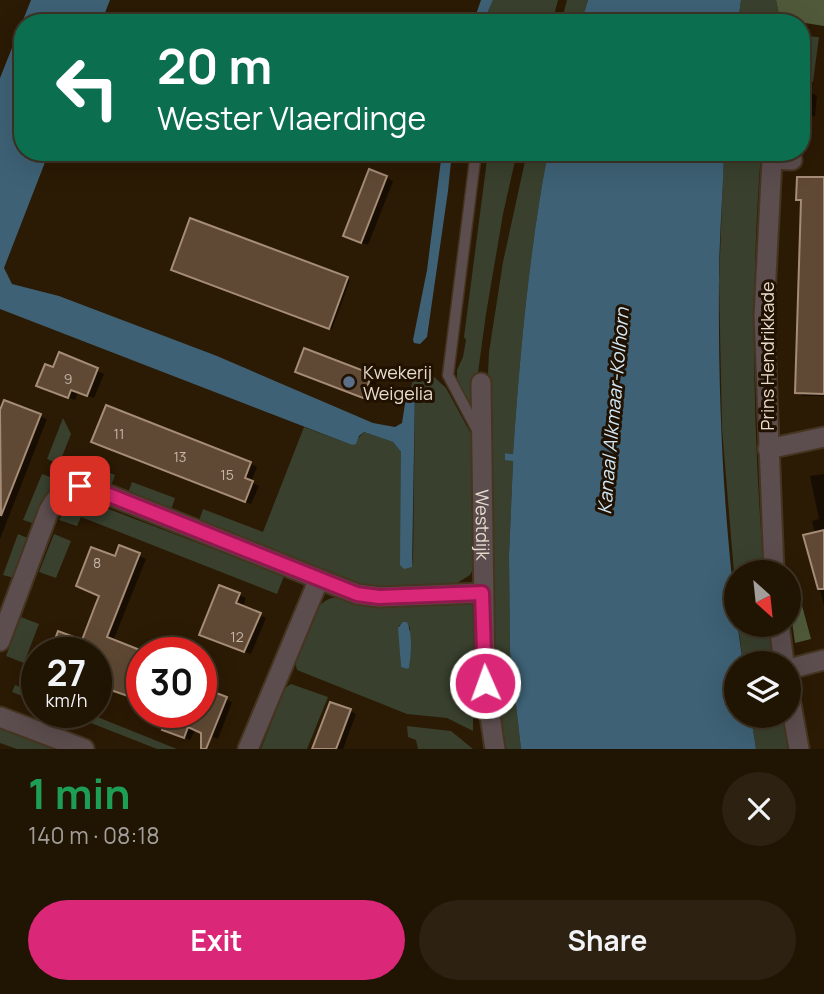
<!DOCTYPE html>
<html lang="en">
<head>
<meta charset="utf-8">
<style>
	body { margin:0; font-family:Manrope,sans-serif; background:#2d2112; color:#f1f3f6; height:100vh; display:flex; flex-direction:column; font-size:26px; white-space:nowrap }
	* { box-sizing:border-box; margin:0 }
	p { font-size:23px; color:#a29e9a }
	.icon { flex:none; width:38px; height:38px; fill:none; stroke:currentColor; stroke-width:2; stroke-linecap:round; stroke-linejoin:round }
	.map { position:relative; height:749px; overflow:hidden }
	.drawer { display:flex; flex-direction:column; background:#201403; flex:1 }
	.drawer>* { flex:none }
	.hud { position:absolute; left:14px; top:14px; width:796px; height:147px; border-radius:28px; box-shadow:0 7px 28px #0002,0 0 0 2px #3d3325; background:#0b6e4f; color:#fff; overflow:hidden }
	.needle { width:46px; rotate:153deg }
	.buttons { position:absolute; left:724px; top:560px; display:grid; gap:14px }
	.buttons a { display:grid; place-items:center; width:77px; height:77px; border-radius:50%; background:#201403; box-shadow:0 7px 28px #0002,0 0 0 2px #3d3325; font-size:35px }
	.speed { position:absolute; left:21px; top:637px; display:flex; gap:14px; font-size:35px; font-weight:700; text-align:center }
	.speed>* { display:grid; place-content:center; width:91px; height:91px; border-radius:50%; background:#201403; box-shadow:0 7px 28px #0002,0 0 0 2px #3d3325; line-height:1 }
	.speed small { font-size:18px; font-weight:400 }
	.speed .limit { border:10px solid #d22; background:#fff; color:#111 }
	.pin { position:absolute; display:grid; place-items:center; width:60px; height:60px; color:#fff; margin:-30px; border-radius:14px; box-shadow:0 4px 10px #0006 }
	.me { position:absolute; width:77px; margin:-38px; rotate:358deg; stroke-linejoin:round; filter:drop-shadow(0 0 5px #0008) }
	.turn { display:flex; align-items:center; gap:24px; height:147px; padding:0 28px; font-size:32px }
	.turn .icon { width:91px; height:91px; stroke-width:2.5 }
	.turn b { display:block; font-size:49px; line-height:60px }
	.round { display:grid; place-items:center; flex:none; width:74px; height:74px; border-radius:37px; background:#2d2112 }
	.headline { display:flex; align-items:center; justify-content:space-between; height:119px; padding:0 28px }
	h1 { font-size:42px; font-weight:700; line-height:52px; color:#1e9e55 }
	.action { display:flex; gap:14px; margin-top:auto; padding:14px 28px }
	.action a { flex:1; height:80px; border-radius:42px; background:#db2777; color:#fff; font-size:28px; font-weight:700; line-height:80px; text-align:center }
	.action a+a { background:#2d2112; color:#f1f3f6 }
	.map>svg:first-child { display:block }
</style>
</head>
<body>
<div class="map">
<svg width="824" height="749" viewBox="0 0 824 749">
	<rect width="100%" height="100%" fill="#2b1a04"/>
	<!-- green -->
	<path fill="#39402d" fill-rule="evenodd" d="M 493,0 L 558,0 L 552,23 L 483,23 Z
		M 567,0 L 588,0 L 581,23 L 561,23 Z
		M 741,0 L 776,0 L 780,19 L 769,17 L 768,23 L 738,23 Z
		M 802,36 L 819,37 L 813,82 L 802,81 Z
		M 488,152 L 517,152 L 503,214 L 486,314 L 473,409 L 462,393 L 457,378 L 457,370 L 463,357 L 466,340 L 464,337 Z
		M 527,152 L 548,152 C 529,251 520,354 513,454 L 505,453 L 505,459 L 513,461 L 509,556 L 510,652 L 521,749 L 501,749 L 490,665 L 486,417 L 489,352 L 503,262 Z
		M 724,152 L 768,152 L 761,153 C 750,293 753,433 764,572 L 737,572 L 737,609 L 722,429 L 719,281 Z
		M 415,368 L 433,376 L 446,388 L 474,439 L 477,562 L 470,575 L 454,585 L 366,586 L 199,521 L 203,509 L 263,532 L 304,427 L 352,445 L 364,432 L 393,442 L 401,452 L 413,565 L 415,390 L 411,388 Z
		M 63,418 L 71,434 L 59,464 L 47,459 Z
		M 75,459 L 115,475 L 111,486 L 89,477 L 71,477 L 69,473 Z
		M 42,474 L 53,478 L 56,484 L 45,498 L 35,524 L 23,520 Z
		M 132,482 L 175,498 L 171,510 L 128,493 Z
		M 80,498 L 284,576 L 277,594 L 81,517 L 77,526 L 59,520 L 69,502 Z
		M 18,534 L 30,539 L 14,578 L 3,575 Z
		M 54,534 L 71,541 L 56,578 L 39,572 Z
		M 341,597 L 361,604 L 377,605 L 472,604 L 475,606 L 479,680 L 473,699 L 473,731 L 447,718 L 407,714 L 297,670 L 295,662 C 304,639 311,595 341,597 ZM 399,625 L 410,627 L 409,668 L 407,669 L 401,667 Z
		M 21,617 L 39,624 L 24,663 L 6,656 Z
		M 738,625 L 769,625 L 775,663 L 743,663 Z
		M 291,684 L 328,697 L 307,749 L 261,749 L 285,688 Z
		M 15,685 L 37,693 L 37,702 L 12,692 Z
		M 63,712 L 85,712 L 177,749 L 157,749 Z
		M 751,716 L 783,716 L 789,749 L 756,749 Z
		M 407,726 L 451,731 L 473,749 L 418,749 L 416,740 L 408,737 Z
		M 0,727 L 56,749 L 17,749 L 0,743 Z"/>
	<!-- forest -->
	<path fill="#505a3a" d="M 776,0 L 824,0 L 824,26 L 780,19 Z
		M 800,598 L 811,639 L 795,643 L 789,600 Z"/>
	<!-- water -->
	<path fill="#3e6175" d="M 31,0 L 110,0 L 101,23 L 23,23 L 23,152 L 49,152 L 4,268 L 12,284 L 59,296 L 217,356 L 373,423 L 395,427 L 402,423 L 407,391 L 413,388 L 415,390 L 412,567 L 404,569 L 400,565 L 401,452 L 393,442 L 364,432 L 359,436 L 356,444 L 352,445 L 0,309 L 0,78 Z
		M 481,0 L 493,0 L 483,23 L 473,23 Z
		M 588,0 L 741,0 L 738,23 L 581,23 Z
		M 442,152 L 452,152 L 448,191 L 427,337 L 420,344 L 414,343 L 413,340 L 427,270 Z
		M 548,152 L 724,152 C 723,195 719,238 719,281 C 718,407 724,540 743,663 L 737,663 L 737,716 L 751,716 L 756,749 L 521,749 L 510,652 L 509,556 L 513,461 L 505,460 L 505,453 L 513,454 C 520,353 529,251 548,152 Z
		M 403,622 L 407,622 C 413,635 411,654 409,668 L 407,669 L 401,667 L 398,628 Z"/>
	<!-- shadow -->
	<path fill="#0007" d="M 802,92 L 810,92 L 817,96 L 815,116 L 809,115 L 808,138 L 802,137 Z
		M 386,177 L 393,181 L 368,245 L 351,239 Z
		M 824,178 L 824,396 L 803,396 L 797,392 L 803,202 L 798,199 Z
		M 191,220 L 350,280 L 332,329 L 176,271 Z
		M 60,354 L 104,374 L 94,398 L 78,392 L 75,400 L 45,389 Z
		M 303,375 L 371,375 L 378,379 L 370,400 Z
		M 5,402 L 47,419 L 0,539 L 0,417 Z
		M 100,445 L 250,463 L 257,467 L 251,482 L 259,486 L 251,504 Z
		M 824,474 L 824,605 L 805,537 L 815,534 L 812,521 L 819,519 L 810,476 Z
		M 120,548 L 146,559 L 113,641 L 142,653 L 142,681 L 135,699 L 96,684 L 96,653 L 83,642 Z
		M 220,587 L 246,598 L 242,608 L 266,618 L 251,654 L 208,638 Z
		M 201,676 L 213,682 L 209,692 L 232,702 L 218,739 L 195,730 L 190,740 L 164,729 L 171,712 L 201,712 Z
		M 350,711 L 356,714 L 343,749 L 314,749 Z"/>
	<!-- building -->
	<path fill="#5f4934" stroke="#a58c76" stroke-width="2" d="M 369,169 L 387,176 L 361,243 L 343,236 Z
		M 797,177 L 824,177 L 824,394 L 795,393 L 801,200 L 796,200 Z
		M 190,218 L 348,277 L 329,329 L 171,270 Z
		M 304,348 L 372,374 L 363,398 L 295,372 Z
		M 59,352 L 98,368 L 87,396 L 71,390 L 68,398 L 36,386 L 45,364 L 53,367 Z
		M 4,400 L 41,414 L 1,516 L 0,410 Z
		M 106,405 L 251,462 L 245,478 L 253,481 L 245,502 L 91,442 Z
		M 824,530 L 824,589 L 818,589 L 803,535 Z
		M 119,545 L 140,553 L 107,637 L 145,652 L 142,653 L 142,660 L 128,696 L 96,685 L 96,653 L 50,653 L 58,631 L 82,640 L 95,606 L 99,596 L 76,586 L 91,547 L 115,556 Z
		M 219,585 L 240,593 L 236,603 L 261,613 L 244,652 L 199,635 Z
		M 201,687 L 227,697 L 206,749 L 201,749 L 201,733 L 188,727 L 184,738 L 162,730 L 166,719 L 153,713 L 201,712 Z
		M 330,702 L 351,709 L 336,749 L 312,749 Z"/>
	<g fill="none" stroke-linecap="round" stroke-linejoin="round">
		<defs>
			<path id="lane" d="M 476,152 L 448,375 L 477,430"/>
			<g id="street">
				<path id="s1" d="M 481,383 L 485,683 L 495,749"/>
				<path d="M 768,449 L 824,437"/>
				<path d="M 774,572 L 764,315 L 772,159 L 792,160"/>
				<path d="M 319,579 L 357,594 L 379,597 L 482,593"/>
				<path d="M 779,625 L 784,663"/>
				<path d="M 0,641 L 49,510 C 60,490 71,484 94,489 L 319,579 L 248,749"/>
				<path d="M 789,669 L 824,660"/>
				<path d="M 789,693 L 799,749"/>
				<path d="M 0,717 L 84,749"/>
			</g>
		</defs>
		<!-- lane casing -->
		<use href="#lane" stroke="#453520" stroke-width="13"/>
		<!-- street casing -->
		<use href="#street" stroke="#453520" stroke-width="23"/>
		<!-- lane -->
		<use href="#lane" stroke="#5c4d4e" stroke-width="10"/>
		<!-- street -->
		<use href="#street" stroke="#5c4d4e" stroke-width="19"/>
	</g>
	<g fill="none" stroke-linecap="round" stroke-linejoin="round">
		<defs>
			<path id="route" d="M 80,486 L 94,489 L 357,594 L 379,597 L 482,593 L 485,683"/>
		</defs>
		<!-- route casing -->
		<use href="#route" stroke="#8e194d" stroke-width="18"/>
		<!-- route -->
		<use href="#route" stroke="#db2777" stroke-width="12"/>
	</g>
	<!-- markers -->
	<circle fill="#5c6f8a" stroke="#211100" stroke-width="2.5" cx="349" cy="382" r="7"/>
	<g text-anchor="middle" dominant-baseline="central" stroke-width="6" stroke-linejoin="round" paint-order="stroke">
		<!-- number labels -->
		<g font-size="14" fill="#c5b6a8">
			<text x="68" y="378">9</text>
			<text x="119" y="433">11</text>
			<text x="180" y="456">13</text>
			<text x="227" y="474">15</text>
			<text x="97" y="562">8</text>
			<text x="237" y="636">12</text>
		</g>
		<!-- street labels -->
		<g font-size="18" fill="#e7dbce" stroke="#211100">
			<text transform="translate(767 356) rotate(-90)">Prins Hendrikkade</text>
			<text stroke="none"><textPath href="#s1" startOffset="142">Westdijk</textPath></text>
		</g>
		<!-- poi labels -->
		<g font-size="18" fill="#e7dbce" stroke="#211100" text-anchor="start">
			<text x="363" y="372">Kwekerij<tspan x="363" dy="21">Weigelia</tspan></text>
		</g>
		<!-- water labels -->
		<g font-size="19" font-style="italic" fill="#d0e8f7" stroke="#211100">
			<text transform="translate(613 411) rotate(-85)">Kanaal Alkmaar-Kolhorn</text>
		</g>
	</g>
</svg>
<div class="buttons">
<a><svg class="needle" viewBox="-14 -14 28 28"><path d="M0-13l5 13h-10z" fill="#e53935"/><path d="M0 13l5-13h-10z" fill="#a29e9a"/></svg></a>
<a><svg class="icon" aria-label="layers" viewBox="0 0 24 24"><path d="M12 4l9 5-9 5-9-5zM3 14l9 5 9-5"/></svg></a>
</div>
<div class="speed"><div>27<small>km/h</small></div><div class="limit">30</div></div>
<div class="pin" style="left:80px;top:486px;background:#d93025"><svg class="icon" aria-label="arrive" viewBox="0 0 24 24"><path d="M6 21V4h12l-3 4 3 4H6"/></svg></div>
<svg class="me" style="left:485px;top:683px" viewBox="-20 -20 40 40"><circle r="17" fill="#db2777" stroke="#fff" stroke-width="3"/><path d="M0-11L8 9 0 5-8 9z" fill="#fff"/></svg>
<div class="hud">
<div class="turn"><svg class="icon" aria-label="left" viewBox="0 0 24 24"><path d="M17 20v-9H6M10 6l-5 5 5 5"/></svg><div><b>20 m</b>Wester Vlaerdinge</div></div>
</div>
</div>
<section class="drawer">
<div class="headline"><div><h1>1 min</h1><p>140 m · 08:18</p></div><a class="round"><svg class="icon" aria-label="close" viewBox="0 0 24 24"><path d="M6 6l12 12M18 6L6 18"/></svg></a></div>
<div class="action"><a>Exit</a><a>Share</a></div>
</section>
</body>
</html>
